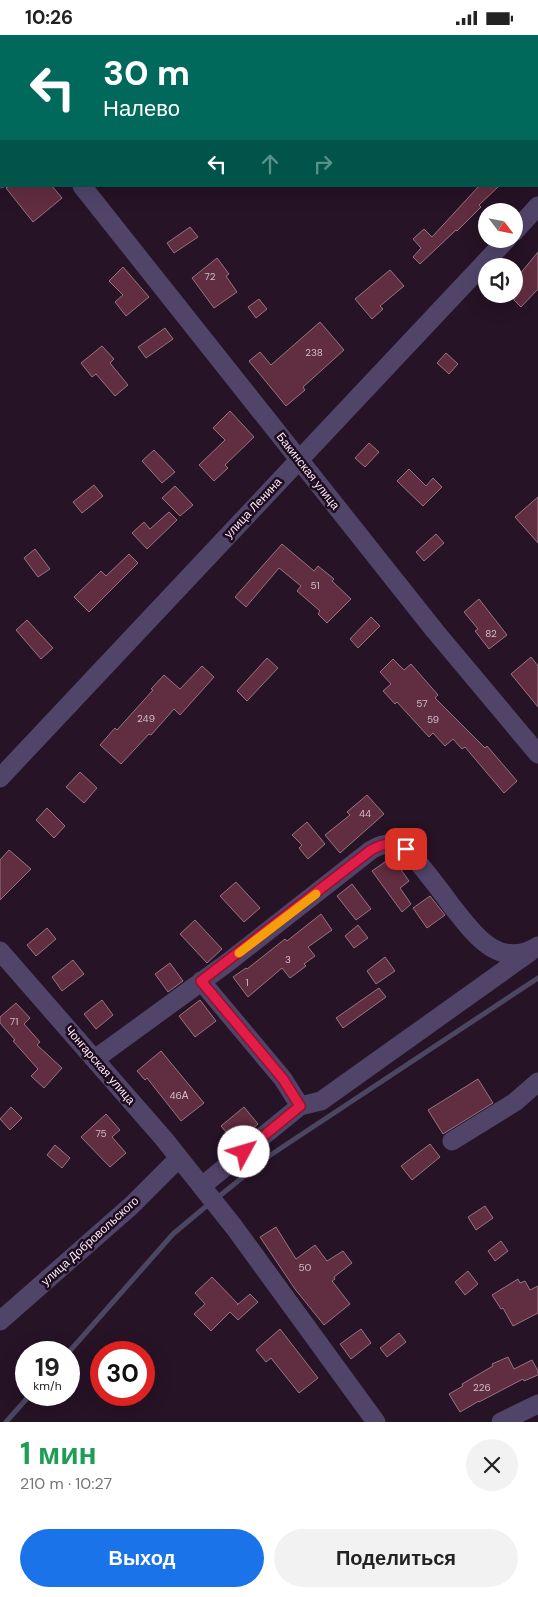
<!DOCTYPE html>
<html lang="ru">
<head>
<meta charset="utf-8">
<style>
	body { margin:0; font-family:"DM Sans",sans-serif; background:#f2f2f2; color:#222; height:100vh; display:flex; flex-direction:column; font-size:19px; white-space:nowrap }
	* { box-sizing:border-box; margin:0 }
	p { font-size:16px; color:#767676 }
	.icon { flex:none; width:28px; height:28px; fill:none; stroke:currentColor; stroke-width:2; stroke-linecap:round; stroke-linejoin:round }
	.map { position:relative; height:1387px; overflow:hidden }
	.drawer { display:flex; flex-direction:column; background:#fff; flex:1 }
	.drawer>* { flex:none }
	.top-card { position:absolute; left:0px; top:0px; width:539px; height:152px; box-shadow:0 5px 20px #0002; background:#00695c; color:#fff; overflow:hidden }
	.needle { width:32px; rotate:122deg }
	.controls { position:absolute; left:478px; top:168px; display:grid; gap:10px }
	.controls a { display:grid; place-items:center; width:45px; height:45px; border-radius:50%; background:#fff; box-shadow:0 5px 20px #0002; font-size:25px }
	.speed { position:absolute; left:15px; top:1306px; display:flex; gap:10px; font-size:25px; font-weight:700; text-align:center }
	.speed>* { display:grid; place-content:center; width:65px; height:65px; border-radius:50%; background:#fff; box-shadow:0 5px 20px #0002; line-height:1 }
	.speed small { font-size:12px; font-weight:400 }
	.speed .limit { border:8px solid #d22; background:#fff; color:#111 }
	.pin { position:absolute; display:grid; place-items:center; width:42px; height:42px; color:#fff; margin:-21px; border-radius:10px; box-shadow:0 2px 8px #0006 }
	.me { position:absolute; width:55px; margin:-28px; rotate:51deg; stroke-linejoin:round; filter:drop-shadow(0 0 4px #0008) }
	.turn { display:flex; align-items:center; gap:18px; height:105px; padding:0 20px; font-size:22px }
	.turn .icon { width:65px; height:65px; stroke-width:2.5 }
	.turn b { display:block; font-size:35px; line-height:42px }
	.lanes { display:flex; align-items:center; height:48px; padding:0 20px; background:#0003; justify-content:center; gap:25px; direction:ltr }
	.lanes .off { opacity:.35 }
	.round { display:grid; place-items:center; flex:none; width:52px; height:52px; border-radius:26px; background:#f2f2f2 }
	.summary { display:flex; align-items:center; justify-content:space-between; height:85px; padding:0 20px }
	h1 { font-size:30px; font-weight:700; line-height:38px; color:#1e9e55 }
	.action { display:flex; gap:10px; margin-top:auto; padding:10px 20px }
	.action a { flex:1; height:58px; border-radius:30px; background:#1a73e8; color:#fff; font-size:20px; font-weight:700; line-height:58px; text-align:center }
	.action a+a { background:#f2f2f2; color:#222 }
	.status { display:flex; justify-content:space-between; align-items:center; height:35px; padding:0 25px; background:#fff; direction:ltr }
	.status svg { height:14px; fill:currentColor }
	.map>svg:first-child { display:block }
</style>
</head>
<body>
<div class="status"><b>10:26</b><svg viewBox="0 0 49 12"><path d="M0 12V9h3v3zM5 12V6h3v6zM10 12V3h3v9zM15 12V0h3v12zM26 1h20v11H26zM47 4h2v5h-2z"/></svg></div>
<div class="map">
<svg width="538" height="1387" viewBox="0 0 538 1387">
	<rect width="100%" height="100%" fill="#261326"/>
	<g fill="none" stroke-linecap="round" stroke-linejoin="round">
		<!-- stream -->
		<path stroke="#4b4763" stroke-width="5" d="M 217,1163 L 269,1121 L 538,943
			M 68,1318 L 173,1199 L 210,1168
			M 6,1387 L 30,1360"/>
	</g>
	<!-- building -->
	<path fill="#612d40" stroke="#97757f" d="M 9,151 L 52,151 L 62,163 L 33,187 L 6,153 Z
		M 479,151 L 499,151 L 479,170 L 481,172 L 457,196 L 456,195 L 420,229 L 413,222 L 421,213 L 413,204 L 424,194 L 432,202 Z
		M 190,192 L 198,202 L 174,218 L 167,208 Z
		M 538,217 L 538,254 L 521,272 L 514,265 L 514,246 Z
		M 217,223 L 229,239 L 226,241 L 237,257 L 214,273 L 192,243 Z
		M 123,232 L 149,262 L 126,281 L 115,267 L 123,260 L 109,246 Z
		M 390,235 L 404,251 L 380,271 L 383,274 L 372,284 L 355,264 Z
		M 259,264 L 267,274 L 256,283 L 248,272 Z
		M 320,287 L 344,315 L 303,352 L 305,355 L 286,371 L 249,326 L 260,317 L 271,330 Z
		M 165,293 L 173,304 L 146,323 L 138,312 Z
		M 102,311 L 114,324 L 110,328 L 128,350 L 115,361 L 96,339 L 92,342 L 81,328 Z
		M 446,318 L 458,329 L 449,339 L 437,328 Z
		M 230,376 L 254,402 L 225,430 L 228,433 L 214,446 L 199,430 L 225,405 L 213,393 Z
		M 369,408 L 379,417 L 365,432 L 355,423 Z
		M 154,415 L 175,437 L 162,448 L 142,426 Z
		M 409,434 L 426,451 L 433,443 L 442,452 L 423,471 L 397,446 Z
		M 94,450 L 103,461 L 82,478 L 73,467 Z
		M 175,451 L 193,470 L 180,481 L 162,463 Z
		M 538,462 L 538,508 L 515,482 Z
		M 169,477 L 177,485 L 147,514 L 132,498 L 144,487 L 150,494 Z
		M 436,499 L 444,508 L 424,526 L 416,517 Z
		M 282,509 L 314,536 L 318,531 L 334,544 L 332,546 L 351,564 L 327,588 L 318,579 L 320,576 L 297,556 L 301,551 L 279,533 L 246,572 L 235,562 Z
		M 35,514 L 50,534 L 38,542 L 24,523 Z
		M 129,519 L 138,528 L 89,577 L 74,562 L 101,536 L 106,541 Z
		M 479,564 L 507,600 L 489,614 L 475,596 L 478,594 L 464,577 Z
		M 371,582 L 380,591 L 358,613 L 350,604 Z
		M 27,585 L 53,613 L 41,624 L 16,595 Z
		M 531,622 L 538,631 L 538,672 L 511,639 Z
		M 267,623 L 278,633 L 247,666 L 237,656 Z
		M 393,624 L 404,635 L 411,629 L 438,660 L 435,663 L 485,713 L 487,711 L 517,746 L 504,758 L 465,712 L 462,714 L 453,704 L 445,711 L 433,698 L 429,702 L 397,667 L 395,669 L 383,656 L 391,649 L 380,637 Z
		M 202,631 L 214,642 L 180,680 L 174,674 L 151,700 L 149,699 L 121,729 L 100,710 L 115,693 L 117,695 L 153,655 L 151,654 L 164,640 L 180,654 Z
		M 80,737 L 97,753 L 84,768 L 66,752 Z
		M 367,760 L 384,779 L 340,818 L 325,800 L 350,780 L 347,777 Z
		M 47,773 L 65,791 L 54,803 L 36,785 Z
		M 307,787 L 325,809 L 308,824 L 299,813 L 302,810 L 292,800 Z
		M 9,815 L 31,834 L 0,865 L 0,825 Z
		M 392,822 L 409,846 L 400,853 L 411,869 L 402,877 L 372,836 Z
		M 236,847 L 260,873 L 244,887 L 220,861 Z
		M 352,849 L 371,874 L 356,885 L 337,861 Z
		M 430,861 L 445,880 L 427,893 L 413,873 Z
		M 321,879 L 332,895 L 308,912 L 315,921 L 304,929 L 306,931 L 290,943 L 282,933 L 248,962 L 233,942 L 246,933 L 247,934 L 285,904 L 287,906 Z
		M 195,885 L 222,914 L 207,928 L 180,899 Z
		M 358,890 L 368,903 L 354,913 L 345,901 Z
		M 47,893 L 56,904 L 36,921 L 27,910 Z
		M 385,922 L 395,936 L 376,949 L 367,936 Z
		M 73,925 L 84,939 L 62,956 L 52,942 Z
		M 170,928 L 183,946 L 168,957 L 155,939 Z
		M 379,953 L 386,962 L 343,993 L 336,983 Z
		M 102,965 L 113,980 L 96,994 L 84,979 Z
		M 200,965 L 216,986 L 195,1002 L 179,981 Z
		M 16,968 L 30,983 L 24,989 L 40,1007 L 37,1010 L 62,1033 L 44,1053 L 31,1041 L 38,1034 L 13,1006 L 15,1005 L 0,988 L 0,982 Z
		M 161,1016 L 204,1068 L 181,1086 L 147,1043 L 145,1045 L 137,1036 Z
		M 478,1044 L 493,1068 L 443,1099 L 428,1075 Z
		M 11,1072 L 22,1083 L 10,1095 L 0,1084 Z
		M 244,1072 L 258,1089 L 235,1108 L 221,1091 Z
		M 106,1079 L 120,1095 L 112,1102 L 126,1118 L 110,1132 L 81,1102 Z
		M 430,1109 L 440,1122 L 412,1145 L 401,1131 Z
		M 55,1110 L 70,1123 L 62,1133 L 47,1120 Z
		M 485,1171 L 493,1183 L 476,1195 L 468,1182 Z
		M 276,1192 L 296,1224 L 315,1210 L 327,1226 L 343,1216 L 352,1228 L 334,1242 L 335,1244 L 332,1246 L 350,1269 L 324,1290 L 295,1254 L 260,1202 Z
		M 501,1206 L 508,1216 L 495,1226 L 488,1216 Z
		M 468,1236 L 478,1249 L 465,1260 L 455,1247 Z
		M 212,1242 L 238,1269 L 237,1270 L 250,1259 L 258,1267 L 238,1285 L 230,1277 L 211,1296 L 194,1279 L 205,1269 L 195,1258 Z
		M 518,1244 L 520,1248 L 525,1246 L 530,1255 L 538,1251 L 538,1278 L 513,1291 L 503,1273 L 501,1274 L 492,1260 Z
		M 280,1294 L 318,1343 L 299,1358 L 271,1323 L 266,1327 L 256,1315 Z
		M 361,1294 L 371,1308 L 351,1324 L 340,1309 Z
		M 399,1298 L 406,1307 L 387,1322 L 380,1313 Z
		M 508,1322 L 514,1334 L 532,1325 L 538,1336 L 538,1340 L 524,1346 L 523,1344 L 479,1367 L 479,1366 L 460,1377 L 449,1359 L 463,1351 L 462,1349 L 493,1331 L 492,1329 Z"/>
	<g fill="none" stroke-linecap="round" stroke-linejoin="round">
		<!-- minor -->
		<path stroke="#504469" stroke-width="19" d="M 291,1 L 292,0
			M 0,48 L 1,50
			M 0,144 L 1,143
			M 82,151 L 435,596 L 538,719
			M 514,197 L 538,171
			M 0,743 L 507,204
			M 0,916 L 164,1104 L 234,1192 L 376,1387
			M 201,946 L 283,1044 L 300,1071 L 202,1151
			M 95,1024 L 227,928 L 371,815 C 389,805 398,807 413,821 C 426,837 439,853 451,870 C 473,897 498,936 538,911
			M 300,1071 L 321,1066 L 530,917
			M 452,1106 L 515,1067 L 538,1047
			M 0,1286 L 132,1170 L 179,1123
			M 501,1387 L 538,1369"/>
	</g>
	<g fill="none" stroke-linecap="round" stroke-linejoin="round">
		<defs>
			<path id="route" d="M 244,1117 L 300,1071 L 283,1044 L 201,946 L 371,815 C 386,807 390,807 406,814"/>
		</defs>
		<!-- route casing -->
		<use href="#route" stroke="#92132f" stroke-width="12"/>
		<!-- route -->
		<use href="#route" stroke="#e11d48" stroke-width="9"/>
		<!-- slow -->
		<path stroke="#f59e0b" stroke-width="9" d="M 239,918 L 316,859"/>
	</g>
	<g text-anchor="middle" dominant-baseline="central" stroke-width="5" stroke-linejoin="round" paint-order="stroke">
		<!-- number labels -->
		<g font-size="10" fill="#d2bbc9">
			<text x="210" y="241">72</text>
			<text x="314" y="317">238</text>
			<text x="315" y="550">51</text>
			<text x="491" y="598">82</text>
			<text x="422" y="668">57</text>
			<text x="146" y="683">249</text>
			<text x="433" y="684">59</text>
			<text x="365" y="778">44</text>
			<text x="288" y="924">3</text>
			<text x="247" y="947">1</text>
			<text x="14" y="986">71</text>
			<text x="179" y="1060">46А</text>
			<text x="101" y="1098">75</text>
			<text x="305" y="1232">50</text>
			<text x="482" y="1352">226</text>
		</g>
		<!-- street labels -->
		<g font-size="12" fill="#f8eaf7" stroke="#1d0a1c">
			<text transform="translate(308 436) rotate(52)">Бакинская улица</text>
			<text transform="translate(253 473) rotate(-47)">улица Ленина</text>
			<text transform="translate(100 1030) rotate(49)">Чонгарская улица</text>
			<text transform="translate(90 1206) rotate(-42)">улица Добровольского</text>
		</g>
	</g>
</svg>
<div class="controls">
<a><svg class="needle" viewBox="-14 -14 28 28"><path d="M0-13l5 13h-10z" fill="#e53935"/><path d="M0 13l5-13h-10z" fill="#767676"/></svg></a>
<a><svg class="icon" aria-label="sound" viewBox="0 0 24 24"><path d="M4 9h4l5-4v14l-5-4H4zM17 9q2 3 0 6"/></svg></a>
</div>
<div class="speed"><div>19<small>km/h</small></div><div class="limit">30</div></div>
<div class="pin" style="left:406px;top:814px;background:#d93025"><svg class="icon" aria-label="arrive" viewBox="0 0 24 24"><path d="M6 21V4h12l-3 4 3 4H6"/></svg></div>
<svg class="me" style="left:244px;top:1117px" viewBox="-20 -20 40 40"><circle r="19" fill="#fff"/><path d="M0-13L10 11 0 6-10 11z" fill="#e11d48"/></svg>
<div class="top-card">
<div class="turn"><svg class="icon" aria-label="left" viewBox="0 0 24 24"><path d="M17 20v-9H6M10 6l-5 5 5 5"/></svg><div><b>30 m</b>Налево</div></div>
<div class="lanes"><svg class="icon" aria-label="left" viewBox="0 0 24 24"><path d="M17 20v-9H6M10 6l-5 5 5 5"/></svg><svg class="icon off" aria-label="ahead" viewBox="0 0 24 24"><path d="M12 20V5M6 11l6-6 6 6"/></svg><svg class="icon off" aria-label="right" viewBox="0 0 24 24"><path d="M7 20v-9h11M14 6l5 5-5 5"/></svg></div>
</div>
</div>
<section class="drawer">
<div class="summary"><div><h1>1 мин</h1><p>210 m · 10:27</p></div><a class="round"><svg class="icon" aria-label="close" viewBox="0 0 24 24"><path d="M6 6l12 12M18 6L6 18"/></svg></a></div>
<div class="action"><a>Выход</a><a>Поделиться</a></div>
</section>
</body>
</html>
